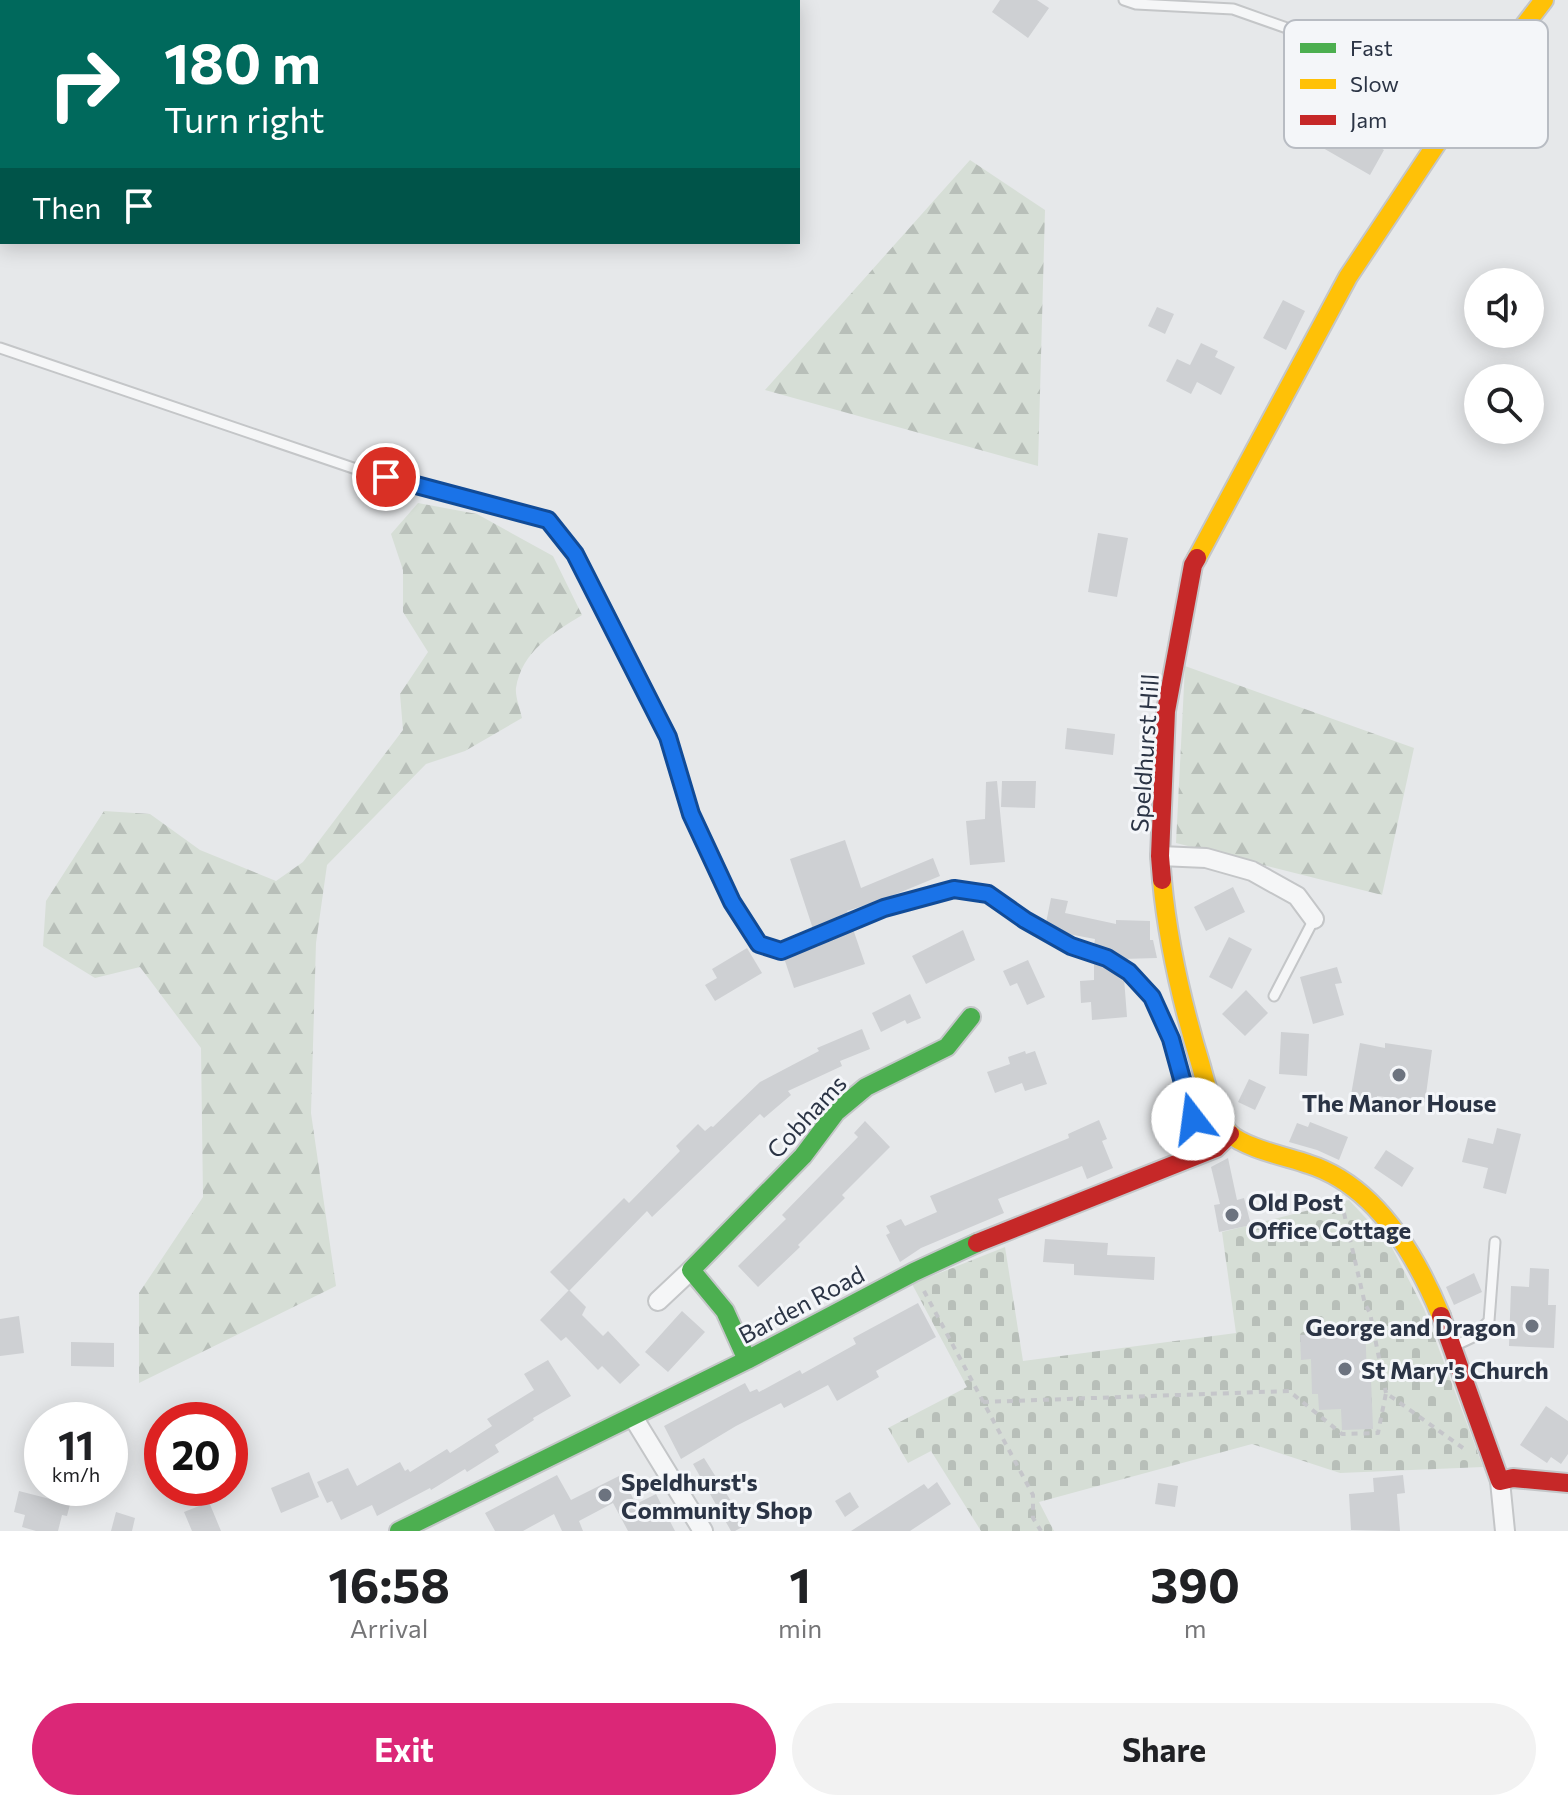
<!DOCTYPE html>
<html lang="en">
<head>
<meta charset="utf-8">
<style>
	body { margin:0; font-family:Commissioner,sans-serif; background:#f2f2f2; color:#202124; height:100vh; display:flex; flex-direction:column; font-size:30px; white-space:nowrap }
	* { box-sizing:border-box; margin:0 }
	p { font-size:26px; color:#757577 }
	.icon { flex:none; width:44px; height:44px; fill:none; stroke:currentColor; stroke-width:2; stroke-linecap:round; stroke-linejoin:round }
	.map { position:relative; height:1531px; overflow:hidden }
	.drawer { display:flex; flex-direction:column; background:#fff; flex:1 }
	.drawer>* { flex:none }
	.banner { position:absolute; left:0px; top:0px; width:800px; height:244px; box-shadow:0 4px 20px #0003; background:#00695c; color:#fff; overflow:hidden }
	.buttons { position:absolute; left:1464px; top:268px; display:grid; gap:16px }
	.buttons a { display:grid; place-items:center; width:80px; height:80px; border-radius:50%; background:#fff; box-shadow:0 4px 20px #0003; font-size:40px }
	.speed { position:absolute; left:24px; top:1402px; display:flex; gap:16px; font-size:40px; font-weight:700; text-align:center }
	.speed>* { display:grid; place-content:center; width:104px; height:104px; border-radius:50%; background:#fff; box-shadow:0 4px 20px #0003; line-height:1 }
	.speed small { font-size:20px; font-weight:400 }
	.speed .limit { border:12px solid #d22; background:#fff; color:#111 }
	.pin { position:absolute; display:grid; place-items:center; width:68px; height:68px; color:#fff; margin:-34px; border:4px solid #fff; border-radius:50%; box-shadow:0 2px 8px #0007 }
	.me { position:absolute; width:88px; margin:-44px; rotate:345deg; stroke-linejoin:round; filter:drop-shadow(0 0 6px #0008) }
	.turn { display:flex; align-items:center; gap:28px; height:168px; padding:0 32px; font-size:36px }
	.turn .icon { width:104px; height:104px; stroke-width:2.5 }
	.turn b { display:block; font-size:56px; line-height:68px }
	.then { display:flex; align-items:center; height:76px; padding:0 32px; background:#0003; gap:16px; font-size:30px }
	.eta { display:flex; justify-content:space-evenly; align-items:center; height:136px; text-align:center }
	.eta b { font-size:48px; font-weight:700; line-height:56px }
	.button { display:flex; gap:16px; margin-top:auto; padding:16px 32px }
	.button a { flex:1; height:92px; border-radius:48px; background:#db2777; color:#fff; font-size:32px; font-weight:700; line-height:92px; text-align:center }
	.button a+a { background:#f2f2f2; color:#202124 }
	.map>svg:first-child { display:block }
</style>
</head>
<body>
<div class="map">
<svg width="1568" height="1531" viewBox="0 0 1568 1531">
	<defs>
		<pattern id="forest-firs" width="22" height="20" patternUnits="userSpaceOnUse" patternTransform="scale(2)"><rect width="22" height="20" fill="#d6ded6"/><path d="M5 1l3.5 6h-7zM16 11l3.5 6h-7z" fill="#b8bfb9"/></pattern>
		<pattern id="cemetery-stones" width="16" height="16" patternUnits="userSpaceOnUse" patternTransform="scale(2)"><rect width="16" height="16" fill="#d6ded6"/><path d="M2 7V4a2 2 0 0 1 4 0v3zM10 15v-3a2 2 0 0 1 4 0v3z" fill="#b8bfb9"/></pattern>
	</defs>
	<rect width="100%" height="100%" fill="#e6e8ea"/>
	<!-- forest -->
	<path fill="url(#forest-firs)" d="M 128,0 L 361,0 L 361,2 L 131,2 Z
		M 970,160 L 1045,210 L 1038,466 L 765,390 Z
		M 418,503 L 477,514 L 553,556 L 582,615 C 553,633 522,651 516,688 C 515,696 520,709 522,718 L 465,751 L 426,764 L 327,865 L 316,943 L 311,1113 L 336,1286 L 139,1383 L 139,1293 L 203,1197 L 201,1048 L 140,967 L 95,978 L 43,946 L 46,901 L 104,811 L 150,814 L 200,850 L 276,881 L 303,862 L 403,730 L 400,694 L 428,652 L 403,612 L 403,570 L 391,534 Z
		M 1185,666 L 1414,748 L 1382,895 L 1176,843 Z"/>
	<!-- cemetery -->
	<path fill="url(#cemetery-stones)" d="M 1349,1200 L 1390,1244 L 1424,1309 L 1483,1467 L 1340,1473 L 1252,1444 L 1039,1502 L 1054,1531 L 981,1531 L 931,1451 L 908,1463 L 888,1428 L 967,1387 L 912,1284 L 1005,1247 L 1023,1361 L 1236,1333 L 1222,1232 Z"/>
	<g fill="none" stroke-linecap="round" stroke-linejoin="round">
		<!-- stream -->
		<path stroke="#b4c4d5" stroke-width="6" d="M 705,2 L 707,0
			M 0,69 L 2,69"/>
	</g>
	<!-- building -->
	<path fill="#ced0d3" d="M 1000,0 L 1037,0 L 1049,8 L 1028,38 L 992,12 Z
		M 1331,119 L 1384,150 L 1370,175 L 1316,144 Z
		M 1283,300 L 1305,311 L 1286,350 L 1263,338 Z
		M 1157,307 L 1174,314 L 1165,334 L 1148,326 Z
		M 1201,343 L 1218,351 L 1215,357 L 1235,367 L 1221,395 L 1197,382 L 1191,394 L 1166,381 L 1177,359 L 1190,365 Z
		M 1098,533 L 1128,538 L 1117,597 L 1088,592 Z
		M 1067,728 L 1115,734 L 1113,755 L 1065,749 Z
		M 997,781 L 1005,862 L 970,865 L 966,821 L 985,819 L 986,782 Z
		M 1002,781 L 1036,781 L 1035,808 L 1001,807 Z
		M 845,840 L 861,888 L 933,858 L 940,876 L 884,899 L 847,911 L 848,915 L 813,929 L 790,859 Z
		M 1233,887 L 1245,912 L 1206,931 L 1194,907 Z
		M 1051,898 L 1068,901 L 1065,913 L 1116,924 L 1116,920 L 1150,921 L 1150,940 L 1153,940 L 1157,958 L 1122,959 L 1094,946 L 1095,939 L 1063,933 L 1046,923 Z
		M 853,929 L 865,964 L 794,988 L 784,958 L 819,946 L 818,944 Z
		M 963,930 L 975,960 L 926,984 L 912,956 Z
		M 1229,937 L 1252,949 L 1232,989 L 1209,977 Z
		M 747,948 L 762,973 L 715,1001 L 705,985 L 717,978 L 712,969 Z
		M 1028,960 L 1045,997 L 1027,1005 L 1017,983 L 1010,986 L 1003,971 Z
		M 1094,962 L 1124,978 L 1127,1017 L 1092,1020 L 1091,1002 L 1081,1003 L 1080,981 L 1094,980 Z
		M 1337,967 L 1342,983 L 1335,984 L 1344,1015 L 1313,1024 L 1300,977 Z
		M 1246,990 L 1268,1013 L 1245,1036 L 1222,1014 Z
		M 910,994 L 921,1018 L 907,1024 L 905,1020 L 881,1032 L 872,1013 Z
		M 862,1029 L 870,1049 L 840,1061 L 842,1066 L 788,1091 L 791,1095 L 764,1118 L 760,1114 L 652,1217 L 647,1211 L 569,1291 L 550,1272 L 624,1198 L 629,1203 L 680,1151 L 676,1146 L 698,1124 L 705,1131 L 711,1126 L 713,1127 L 760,1082 L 819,1051 L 817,1048 Z
		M 1281,1032 L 1309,1034 L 1307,1076 L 1279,1074 Z
		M 1360,1043 L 1385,1048 L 1385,1043 L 1432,1050 L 1425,1102 L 1377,1096 L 1376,1100 L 1351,1095 Z
		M 1025,1051 L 1026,1054 L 1035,1051 L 1047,1084 L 1025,1091 L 1022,1083 L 995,1093 L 987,1072 L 1010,1064 L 1008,1057 Z
		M 1249,1079 L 1266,1087 L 1255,1110 L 1238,1102 Z
		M 1099,1120 L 1107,1139 L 1102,1141 L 1113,1168 L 1087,1179 L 1082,1166 L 998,1199 L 1004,1213 L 921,1248 L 900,1262 L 886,1235 L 890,1233 L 886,1226 L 901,1219 L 905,1226 L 937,1212 L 930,1196 L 1069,1138 L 1068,1134 Z
		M 865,1121 L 890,1147 L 842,1195 L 845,1198 L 798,1245 L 800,1247 L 758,1287 L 738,1266 L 786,1219 L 782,1215 L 858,1137 L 854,1133 Z
		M 1310,1122 L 1348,1137 L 1339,1160 L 1317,1150 L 1289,1142 L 1297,1123 L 1308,1127 Z
		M 1497,1128 L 1521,1134 L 1506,1194 L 1483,1188 L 1488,1168 L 1462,1162 L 1468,1138 L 1493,1144 Z
		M 1386,1150 L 1414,1168 L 1402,1187 L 1374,1168 Z
		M 1228,1158 L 1237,1200 L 1244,1198 L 1251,1225 L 1219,1232 L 1214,1205 L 1220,1204 L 1211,1167 Z
		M 1045,1239 L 1108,1243 L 1107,1255 L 1155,1257 L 1154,1280 L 1074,1275 L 1074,1264 L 1043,1262 Z
		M 1530,1268 L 1549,1269 L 1548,1305 L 1556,1305 L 1554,1348 L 1509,1346 L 1511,1286 L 1529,1287 Z
		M 1474,1273 L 1482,1292 L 1454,1305 L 1446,1287 Z
		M 569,1290 L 586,1307 L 582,1315 L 603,1336 L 608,1331 L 640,1365 L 620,1384 L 602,1366 L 598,1370 L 566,1337 L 561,1341 L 540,1320 Z
		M 918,1303 L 936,1337 L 876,1371 L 879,1377 L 837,1401 L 828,1385 L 784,1408 L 781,1403 L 736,1426 L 681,1459 L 664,1426 L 745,1383 L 750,1392 L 757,1389 L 759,1392 L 800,1370 L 802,1374 L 856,1344 L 853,1338 Z
		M 682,1311 L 705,1332 L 668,1372 L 645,1352 Z
		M 19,1316 L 24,1353 L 0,1356 L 0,1319 Z
		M 1365,1321 L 1367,1379 L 1371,1379 L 1373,1429 L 1342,1430 L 1341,1409 L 1319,1410 L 1318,1394 L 1312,1394 L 1311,1359 L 1301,1360 L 1300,1335 L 1316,1334 L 1316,1325 Z
		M 71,1342 L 114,1343 L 114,1367 L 71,1366 Z
		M 548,1360 L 571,1396 L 533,1418 L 534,1420 L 495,1445 L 499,1452 L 467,1472 L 465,1469 L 431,1490 L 430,1488 L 377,1516 L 372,1505 L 341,1520 L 332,1501 L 327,1503 L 317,1482 L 348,1468 L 357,1486 L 400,1462 L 405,1471 L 408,1469 L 410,1472 L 447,1449 L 450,1453 L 492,1426 L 487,1419 L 534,1390 L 524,1374 Z
		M 1546,1406 L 1568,1421 L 1568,1454 L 1561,1464 L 1551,1457 L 1547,1463 L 1520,1445 Z
		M 704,1458 L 746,1525 L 735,1531 L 731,1531 L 693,1464 Z
		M 309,1472 L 319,1497 L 281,1513 L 271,1488 Z
		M 557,1475 L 571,1500 L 621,1475 L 636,1504 L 656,1494 L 675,1531 L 628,1531 L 613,1503 L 579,1521 L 583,1531 L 562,1531 L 554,1514 L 523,1531 L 495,1531 L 485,1513 Z
		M 1403,1475 L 1405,1493 L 1397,1494 L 1400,1531 L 1351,1530 L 1349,1494 L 1374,1492 L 1373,1478 Z
		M 937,1482 L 951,1504 L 910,1531 L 851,1531 L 924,1484 L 928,1489 Z
		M 1158,1483 L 1178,1486 L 1175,1507 L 1155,1504 Z
		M 53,1488 L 73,1493 L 67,1516 L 62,1515 L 58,1531 L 36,1531 L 22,1527 L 25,1515 L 14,1512 L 19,1491 L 50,1499 Z
		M 850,1492 L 859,1507 L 845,1517 L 835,1501 Z
		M 209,1502 L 221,1531 L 192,1531 L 184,1512 Z
		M 116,1512 L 135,1518 L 132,1531 L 111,1531 Z"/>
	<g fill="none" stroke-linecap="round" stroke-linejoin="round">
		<defs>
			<path id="lane" d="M 1124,0 L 1136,4 L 1233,9 L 1315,38 L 1357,44 L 1412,71 L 1455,110
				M 0,348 L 359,470 L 548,520 L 575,554 L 668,737 L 691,814 L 732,902 L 759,944 L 781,951 L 884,908 L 954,889 L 988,894 L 1025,920 L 1071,946 L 1107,958 L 1129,972 L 1152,997 L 1171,1039 L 1193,1119 L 1215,1147
				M 1274,996 L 1314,919
				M 1456,1345 L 1471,1338 L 1489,1321 L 1495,1242"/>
			<path id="street" d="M 1160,856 L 1206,858 L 1252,871 L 1297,896 L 1314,919
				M 658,1301 L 691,1270
				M 633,1417 L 703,1531
				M 1500,1481 L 1505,1531"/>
			<path id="fast" d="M 747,1360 L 725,1311 L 691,1270 L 803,1156 L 836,1112 L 866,1087 L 947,1047 L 971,1017
				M 399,1531 L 747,1360 L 914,1272 L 977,1243"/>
			<path id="slow" d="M 1197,558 L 1348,277 L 1457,113 L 1544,0
				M 1162,880 C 1168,944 1182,1004 1201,1066 C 1207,1088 1213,1115 1229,1133 C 1244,1148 1288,1157 1308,1164 C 1375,1185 1416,1255 1441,1316"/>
			<path id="jam" d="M 1162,880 L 1160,856 L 1166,711 L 1193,565 L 1197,558
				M 977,1243 L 1216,1148 L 1230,1134
				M 1441,1316 L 1500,1481 L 1513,1478 L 1568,1483"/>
		</defs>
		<!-- lane casing -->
		<use href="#lane" stroke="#c4c6c8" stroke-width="13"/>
		<!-- street casing -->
		<use href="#street" stroke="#c4c6c8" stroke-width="22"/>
		<!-- fast casing -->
		<use href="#fast" stroke="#c4c6c8" stroke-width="22"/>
		<!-- slow casing -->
		<use href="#slow" stroke="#c4c6c8" stroke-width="22"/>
		<!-- jam casing -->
		<use href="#jam" stroke="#c4c6c8" stroke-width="22"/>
		<!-- path -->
		<path stroke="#c5c6ca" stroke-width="4" stroke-dasharray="6 6" stroke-linecap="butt" d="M 1344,1213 L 1365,1304 L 1370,1313 L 1386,1393
			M 924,1291 L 1033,1495 L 1033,1518 L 1041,1531
			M 983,1402 L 1289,1391 L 1342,1434 L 1378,1433 L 1386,1393 L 1463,1448"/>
		<!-- lane -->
		<use href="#lane" stroke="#f5f6f7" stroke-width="9"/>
		<!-- street -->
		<use href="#street" stroke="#f5f6f7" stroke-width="18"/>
		<!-- fast -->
		<use href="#fast" stroke="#4caf50" stroke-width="18"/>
		<!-- slow -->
		<use href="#slow" stroke="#ffc107" stroke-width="18"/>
		<!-- jam -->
		<use href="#jam" stroke="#c62828" stroke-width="18"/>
	</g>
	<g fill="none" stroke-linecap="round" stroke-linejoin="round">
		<defs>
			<path id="route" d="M 386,477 L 548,520 L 575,554 L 668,737 L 691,814 L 732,902 L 759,944 L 781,951 L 884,908 L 954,889 L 988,894 L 1025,920 L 1071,946 L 1107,958 L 1129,972 L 1152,997 L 1171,1039 L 1193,1119"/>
		</defs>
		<!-- route casing -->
		<use href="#route" stroke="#114b97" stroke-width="20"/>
		<!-- route -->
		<use href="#route" stroke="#1a73e8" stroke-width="14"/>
	</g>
	<!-- markers -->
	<g fill="#6c737f" stroke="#f4f6f9" stroke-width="3">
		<circle cx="1399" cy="1075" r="8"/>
		<circle cx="1232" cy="1215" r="8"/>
		<circle cx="1532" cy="1326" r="8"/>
		<circle cx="1345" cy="1369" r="8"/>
		<circle cx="605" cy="1495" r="8"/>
	</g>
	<g text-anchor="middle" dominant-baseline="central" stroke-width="6" stroke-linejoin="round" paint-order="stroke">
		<!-- street labels -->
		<g font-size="24" fill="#2b3445" stroke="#f4f6f9">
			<text transform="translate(1144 753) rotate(-86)">Speldhurst Hill</text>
			<text transform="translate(806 1116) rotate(-47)">Cobhams</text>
			<text transform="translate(801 1304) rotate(-28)">Barden Road</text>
		</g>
		<!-- poi labels -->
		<g font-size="24" font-weight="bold" fill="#2b3445" stroke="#f4f6f9" text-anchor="start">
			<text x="1399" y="1102" text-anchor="middle">The Manor House</text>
			<text x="1248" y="1201">Old Post<tspan x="1248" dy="28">Office Cottage</tspan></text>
			<text x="1516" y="1326" text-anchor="end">George and Dragon</text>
			<text x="1361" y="1369">St Mary's Church</text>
			<text x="621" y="1481">Speldhurst's<tspan x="621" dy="28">Community Shop</tspan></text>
		</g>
	</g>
	<!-- legend -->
	<rect x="1284" y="20" width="264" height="128" rx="12" fill="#f4f6f9" stroke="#b8bcc3" stroke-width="2"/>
	<rect x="1300" y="43" width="36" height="10" fill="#4caf50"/>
	<rect x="1300" y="79" width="36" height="10" fill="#ffc107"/>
	<rect x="1300" y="115" width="36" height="10" fill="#c62828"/>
	<g font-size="22" fill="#2b3445">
		<text x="1350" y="56">Fast</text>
		<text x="1350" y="92">Slow</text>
		<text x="1350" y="128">Jam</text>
	</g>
</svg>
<div class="buttons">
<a><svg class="icon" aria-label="sound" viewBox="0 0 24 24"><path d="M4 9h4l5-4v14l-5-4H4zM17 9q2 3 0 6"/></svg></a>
<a><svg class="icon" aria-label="search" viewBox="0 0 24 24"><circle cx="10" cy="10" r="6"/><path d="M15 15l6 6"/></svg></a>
</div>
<div class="speed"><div>11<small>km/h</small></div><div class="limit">20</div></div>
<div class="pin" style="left:386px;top:477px;background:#d93025"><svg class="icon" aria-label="arrive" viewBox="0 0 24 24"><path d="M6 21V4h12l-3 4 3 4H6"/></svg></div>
<svg class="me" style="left:1193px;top:1119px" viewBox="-20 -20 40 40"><circle r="19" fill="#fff"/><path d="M0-13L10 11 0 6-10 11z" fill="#1a73e8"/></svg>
<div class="banner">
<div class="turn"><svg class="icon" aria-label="right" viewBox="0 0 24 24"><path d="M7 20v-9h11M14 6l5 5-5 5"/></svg><div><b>180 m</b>Turn right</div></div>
<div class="then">Then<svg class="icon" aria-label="arrive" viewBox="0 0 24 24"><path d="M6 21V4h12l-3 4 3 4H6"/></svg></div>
</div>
</div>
<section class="drawer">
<div class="eta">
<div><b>16:58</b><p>Arrival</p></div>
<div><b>1</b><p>min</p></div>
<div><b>390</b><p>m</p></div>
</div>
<div class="button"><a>Exit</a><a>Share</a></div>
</section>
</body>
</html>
